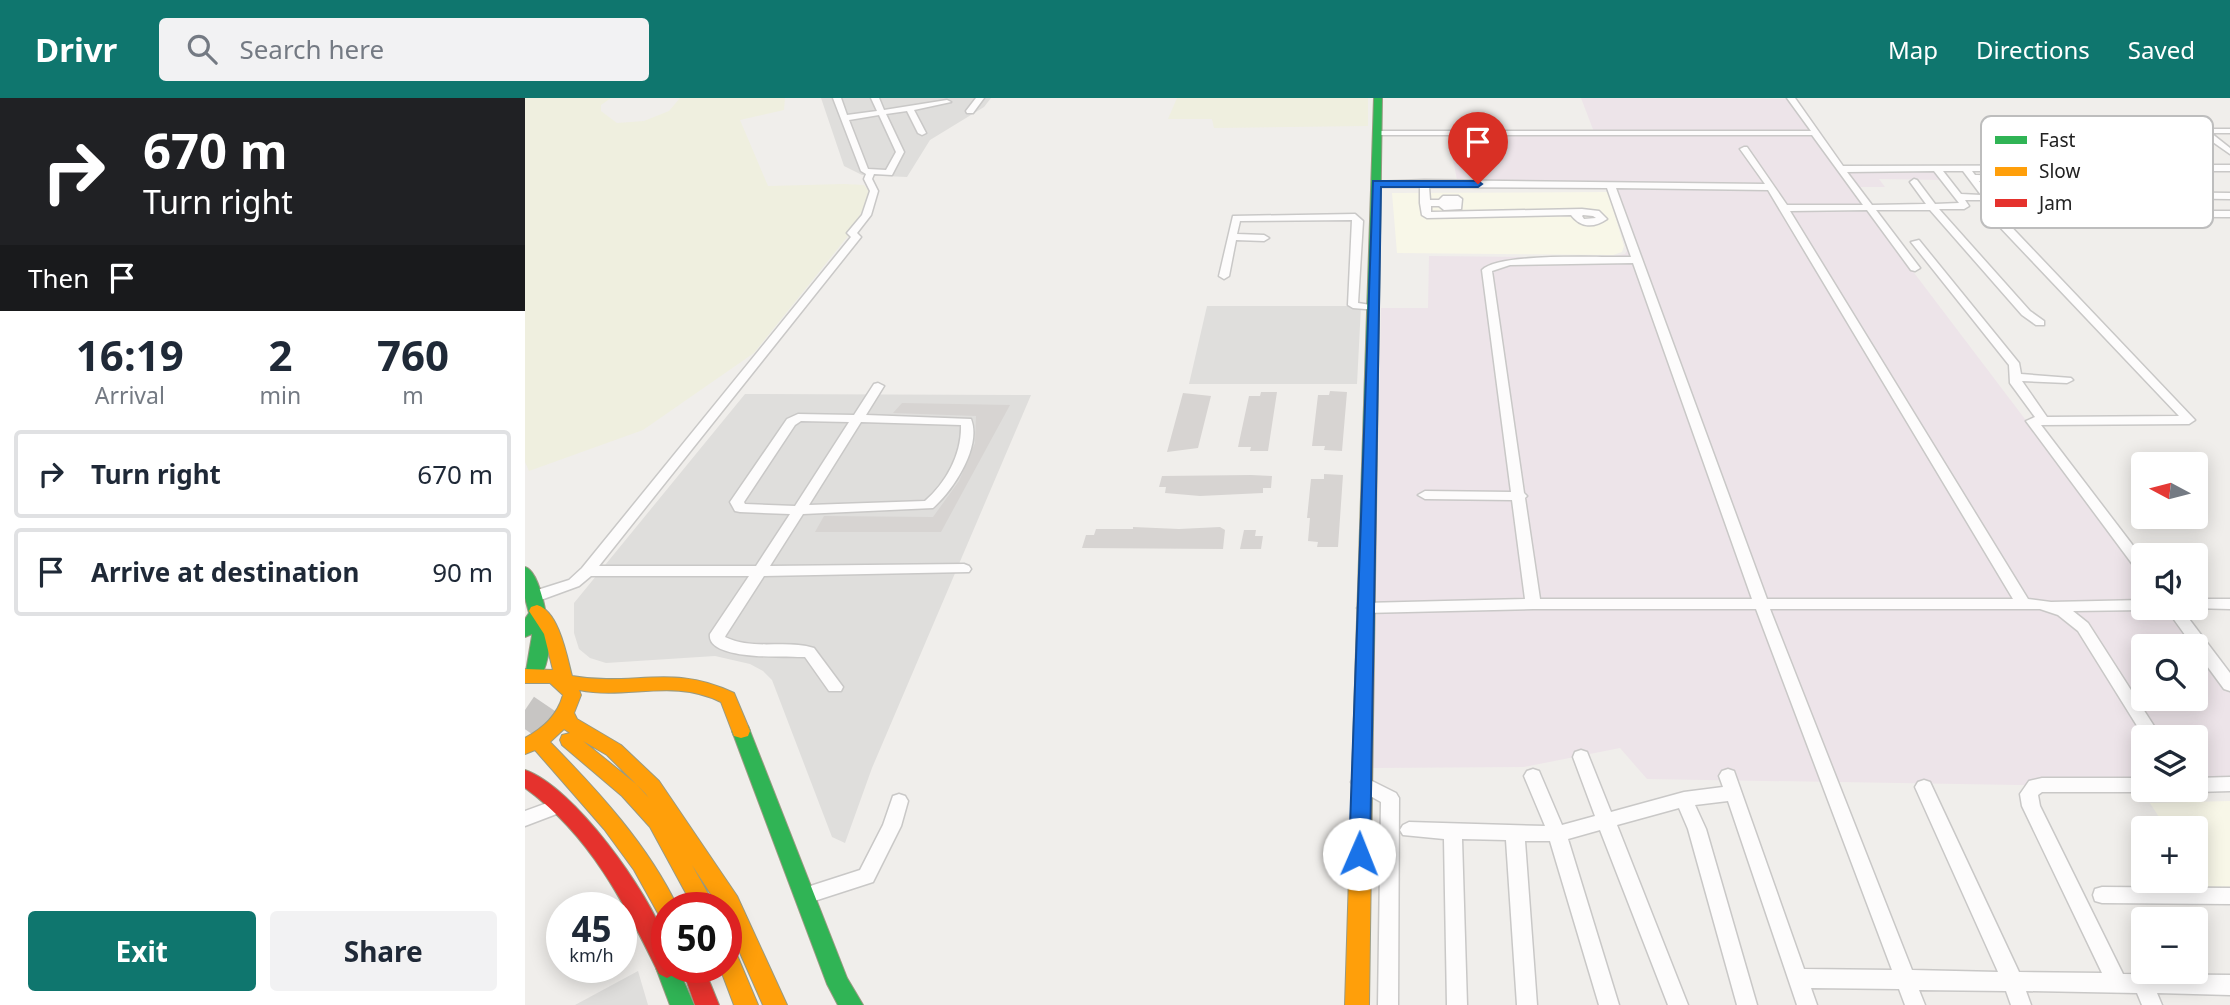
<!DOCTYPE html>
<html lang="en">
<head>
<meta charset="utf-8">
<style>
	body { margin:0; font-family:"Noto Sans",sans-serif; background:#f2f2f3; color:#1f2937; height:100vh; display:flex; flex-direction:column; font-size:26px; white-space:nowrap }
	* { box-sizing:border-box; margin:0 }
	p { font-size:23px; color:#747a83 }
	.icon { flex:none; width:38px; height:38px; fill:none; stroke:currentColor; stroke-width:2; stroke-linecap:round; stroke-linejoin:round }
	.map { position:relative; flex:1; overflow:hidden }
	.details { display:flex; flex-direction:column; background:#fff; width:525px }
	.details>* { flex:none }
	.banner { background:#202124; color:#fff; overflow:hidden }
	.needle { width:46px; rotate:277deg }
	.fabs { position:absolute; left:1606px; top:354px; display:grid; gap:14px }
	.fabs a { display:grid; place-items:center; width:77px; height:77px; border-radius:7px; background:#fff; box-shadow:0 4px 18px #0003; font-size:35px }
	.speed { position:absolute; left:21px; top:794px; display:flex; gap:14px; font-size:35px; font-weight:700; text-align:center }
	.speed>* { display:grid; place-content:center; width:91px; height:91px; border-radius:50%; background:#fff; box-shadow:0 4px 18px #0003; line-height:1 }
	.speed small { font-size:18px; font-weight:400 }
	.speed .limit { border:10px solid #d22; background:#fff; color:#111 }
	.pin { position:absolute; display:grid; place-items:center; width:60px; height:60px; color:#fff; margin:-72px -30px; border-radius:50% 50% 50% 0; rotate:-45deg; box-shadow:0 0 7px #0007 }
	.pin .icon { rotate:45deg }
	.me { position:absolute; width:77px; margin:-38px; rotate:1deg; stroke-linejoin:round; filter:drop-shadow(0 0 5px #0008) }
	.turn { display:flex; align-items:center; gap:24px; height:147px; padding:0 28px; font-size:32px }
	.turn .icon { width:91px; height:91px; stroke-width:2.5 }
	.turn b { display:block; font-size:49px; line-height:60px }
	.then { display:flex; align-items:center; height:66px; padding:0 28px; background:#0003; gap:14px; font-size:26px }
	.eta { display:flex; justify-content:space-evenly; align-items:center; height:119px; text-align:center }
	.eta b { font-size:42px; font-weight:700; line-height:49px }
	.button { display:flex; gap:14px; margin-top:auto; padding:14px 28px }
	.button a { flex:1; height:80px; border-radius:7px; background:#0f766e; color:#fff; font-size:28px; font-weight:700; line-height:80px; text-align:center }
	.button a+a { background:#f2f2f3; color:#1f2937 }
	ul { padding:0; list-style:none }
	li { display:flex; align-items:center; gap:21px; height:88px; margin:0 14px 10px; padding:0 14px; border:4px solid #e0e1e3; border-radius:7px }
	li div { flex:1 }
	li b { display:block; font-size:26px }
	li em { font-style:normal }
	header { display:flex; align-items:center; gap:42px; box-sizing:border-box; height:98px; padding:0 35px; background:#0f766e; color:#fff }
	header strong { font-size:33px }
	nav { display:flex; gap:38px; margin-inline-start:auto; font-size:24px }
	.search { width:490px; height:63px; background:#f2f2f3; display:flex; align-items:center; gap:18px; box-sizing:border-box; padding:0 24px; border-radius:7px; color:#747a83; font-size:26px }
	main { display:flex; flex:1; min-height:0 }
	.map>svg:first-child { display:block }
</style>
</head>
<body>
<header>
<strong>Drivr</strong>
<div class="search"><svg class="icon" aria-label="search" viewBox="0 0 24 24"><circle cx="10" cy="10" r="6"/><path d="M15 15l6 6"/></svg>Search here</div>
<nav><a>Map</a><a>Directions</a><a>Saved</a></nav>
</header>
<main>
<section class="details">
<div class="banner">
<div class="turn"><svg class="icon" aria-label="right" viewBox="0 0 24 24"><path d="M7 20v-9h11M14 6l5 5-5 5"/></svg><div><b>670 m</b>Turn right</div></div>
<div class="then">Then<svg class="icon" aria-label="arrive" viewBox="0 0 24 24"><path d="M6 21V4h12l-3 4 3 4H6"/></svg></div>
</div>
<div class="eta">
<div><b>16:19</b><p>Arrival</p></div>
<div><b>2</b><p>min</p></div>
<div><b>760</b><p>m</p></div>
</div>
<ul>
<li><svg class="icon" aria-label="right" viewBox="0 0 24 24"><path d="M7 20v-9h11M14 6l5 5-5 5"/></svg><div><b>Turn right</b></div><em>670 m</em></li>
<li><svg class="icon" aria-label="arrive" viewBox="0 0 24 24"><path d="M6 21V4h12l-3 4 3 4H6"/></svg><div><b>Arrive at destination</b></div><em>90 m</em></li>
</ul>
<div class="button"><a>Exit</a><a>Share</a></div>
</section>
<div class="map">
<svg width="1705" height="907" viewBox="0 0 1705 907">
	<rect width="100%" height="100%" fill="#f0eeeb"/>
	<!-- residential -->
	<path fill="#dfdedc" d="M 296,0 L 466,0 L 459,9 L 405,42 L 382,79 L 337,77 L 319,68 Z
		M 682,208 L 836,208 L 832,286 L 664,286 Z
		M 220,296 L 506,297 L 347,670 L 320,745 L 307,739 L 247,582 L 238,573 L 225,566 L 190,558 L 81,565 L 65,560 L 54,551 L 49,535 L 49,505 Z
		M 113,873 L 123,907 L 50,907 Z"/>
	<!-- industrial -->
	<path fill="#ede4e9" d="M 1056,0 L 1262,1 L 1293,35 L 1312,71 L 1411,71 L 1419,82 L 1354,81 L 1360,89 L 1324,89 L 1619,478 L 1619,509 L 1642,509 L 1671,548 L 1619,548 L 1619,600 L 1671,600 L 1671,548 L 1705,593 L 1705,691 L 1671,690 L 1671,639 L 1619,639 L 1619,689 L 1122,681 L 1095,650 L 999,669 L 847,670 L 856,210 L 903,210 L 904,158 L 1079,160 L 1100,156 L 1102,153 L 1082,87 L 933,87 L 923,35 L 1069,34 Z"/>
	<!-- education -->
	<path fill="#f8f7e8" d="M 1083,94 L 1099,148 L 1097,154 L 1088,157 L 872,155 L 867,95 Z
		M 1705,703 L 1705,795 L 1682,795 L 1671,777 L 1671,730 L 1641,730 L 1625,705 Z"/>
	<!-- farmland -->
	<path fill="#efefdf" d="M 0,0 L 86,0 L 76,7 L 76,13 L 92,25 L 119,23 L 144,13 L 155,0 L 260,0 L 259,12 L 215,22 L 243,88 L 319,86 L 339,87 L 346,95 L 327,133 L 229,255 L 118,332 L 4,373 L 0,364 Z
		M 652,0 L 843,0 L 843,28 L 689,30 L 687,21 L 643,21 Z"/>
	<!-- building -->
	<path fill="#d7d4d2" d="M 805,293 L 822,294 L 817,353 L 799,352 L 800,348 L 787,348 L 793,297 L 804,297 Z
		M 736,294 L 752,294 L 743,353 L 725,353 L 726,349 L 713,349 L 724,298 L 735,298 Z
		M 658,295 L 686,298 L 673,350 L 642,354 Z
		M 377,305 L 485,307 L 416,434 L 290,434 L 299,418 L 408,419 L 434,383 L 450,345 L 451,318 L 368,315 Z
		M 799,376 L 818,377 L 813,449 L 792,449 L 793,444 L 783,443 L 785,420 L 782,420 L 786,381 L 799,381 Z
		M 726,377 L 747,378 L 746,390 L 738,390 L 738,395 L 675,398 L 640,395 L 641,389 L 634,389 L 637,378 Z
		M 608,429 L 654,431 L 695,429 L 700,432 L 698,451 L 557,450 L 561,437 L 569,437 L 571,431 L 608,431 Z
		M 719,432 L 731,432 L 730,438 L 738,438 L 736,451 L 715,451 Z"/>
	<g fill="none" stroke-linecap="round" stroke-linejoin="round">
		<!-- highway-tunnel -->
		<path stroke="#c7c5c3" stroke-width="32" stroke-dasharray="32 16" stroke-linecap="butt" d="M 0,612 L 37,637"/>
		<defs>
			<path id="street" d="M 308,0 L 316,0 L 322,17 L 352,13 L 346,0 L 354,0 L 359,12 L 422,2 L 426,4 L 389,12 L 401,35 L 397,37 L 393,35 L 382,13 L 361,16 L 379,54 L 367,77 L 349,76 L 347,81 L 353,93 L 346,117 L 332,135 L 336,139 L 74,468 L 231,468 L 265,416 L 215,414 L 210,413 L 205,404 L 262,321 L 273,316 L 329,317 L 349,286 L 353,285 L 359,288 L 341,317 L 446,321 C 457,349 428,392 408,410 L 278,416 L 245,468 L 439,466 L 444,468 L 446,471 L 444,474 L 239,478 L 201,537 L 200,539 C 229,553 260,541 289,550 L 318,589 L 316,593 L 304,593 L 280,559 C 262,558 181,563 185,536 L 224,478 L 66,478 L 54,488 L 13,503 L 8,504 L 1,499 L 3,495 L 44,482 L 57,470 L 326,139 L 322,135 L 337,117 L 345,93 L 339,81 L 341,76 L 336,73 ZM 354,17 L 371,54 L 361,72 L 343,71 L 324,22 ZM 276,323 L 324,324 L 270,408 L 220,406 L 219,404 L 270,327 ZM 336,324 L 436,327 C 437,356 421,385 400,403 L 284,407 Z
				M 451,0 L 459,0 L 448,15 L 442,15 L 441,13 Z
				M 1262,0 L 1270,0 L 1318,68 L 1705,67 L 1705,73 L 1447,73 L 1450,77 L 1518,78 L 1555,113 L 1632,113 L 1616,99 L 1615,97 L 1619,94 L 1705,95 L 1705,101 L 1628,100 L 1643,113 L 1705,113 L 1705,119 L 1476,118 L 1670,322 L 1664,326 L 1516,327 L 1619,462 L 1619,477 L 1614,475 L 1501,323 L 1510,319 L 1485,285 L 1484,267 L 1386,144 L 1394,142 L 1494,265 L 1496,276 L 1546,280 L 1548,282 L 1542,285 L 1497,283 L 1522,319 L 1654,318 L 1470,124 L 1466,118 L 1469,115 L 1460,102 L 1440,102 L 1444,108 L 1439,111 L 1414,111 L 1505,213 L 1519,223 L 1519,227 L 1511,227 L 1497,217 L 1405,112 L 1351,112 L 1395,170 L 1390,173 L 1386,172 L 1342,112 L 1265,113 L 1503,501 L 1526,504 L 1619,502 L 1619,509 L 1625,509 L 1619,512 L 1548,513 L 1563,525 L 1636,639 L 1619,639 L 1553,533 L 1533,517 L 1515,511 L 1245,511 L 1387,872 L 1473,874 L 1390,689 L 1393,684 L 1399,682 L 1405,684 L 1494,874 L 1577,875 L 1497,708 L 1495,696 L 1504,683 L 1517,680 L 1619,680 L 1619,691 L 1626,691 L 1619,694 L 1517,694 L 1513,697 L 1515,708 L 1598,876 L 1705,877 L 1705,897 L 1632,895 L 1637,907 L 1617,907 L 1612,895 L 1501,893 L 1506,907 L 1486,907 L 1481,893 L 1394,892 L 1400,907 L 1380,907 L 1374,891 L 1286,890 L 1292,907 L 1272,907 L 1203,703 L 1170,707 L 1181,731 L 1232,907 L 1212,907 L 1163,731 L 1154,710 L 1092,727 L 1163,907 L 1143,907 L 1075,732 L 1043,741 L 1094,907 L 1074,907 L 1025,743 L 1000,743 L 1012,907 L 992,907 L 981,742 L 937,741 L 942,907 L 922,907 L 919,741 L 878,737 L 875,732 L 878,727 L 884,724 L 1020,728 L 999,678 L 1002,673 L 1008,671 L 1014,673 L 1037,727 L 1070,718 L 1048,659 L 1050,654 L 1056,652 L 1062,654 L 1086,714 L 1159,694 L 1198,689 L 1194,678 L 1197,673 L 1203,671 L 1209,673 L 1279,871 L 1367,872 L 1231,511 L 1008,511 L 839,515 L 832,510 L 839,505 L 1000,501 L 987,402 L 900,401 L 893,397 L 900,393 L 986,394 L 957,172 C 974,154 1077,160 1106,159 L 1082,90 L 904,89 L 905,102 L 914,102 L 918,98 L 933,98 L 937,101 L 936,111 L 919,112 L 914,108 L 906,108 L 906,114 L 1057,111 L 1074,113 L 1082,121 C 1069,130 1056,130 1046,117 L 902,120 L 897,117 L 895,105 L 895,89 L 852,89 L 849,88 L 849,84 L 899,82 L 1240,86 L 1215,51 L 1219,49 L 1222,49 L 1262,107 L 1338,107 L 1287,37 L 850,37 L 850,33 L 1286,33 ZM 1409,73 L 1434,105 L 1410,106 L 1392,82 L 1389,81 L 1385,84 L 1401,106 L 1347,107 L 1322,74 ZM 1418,73 L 1438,73 L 1456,97 L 1436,96 ZM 1454,83 L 1513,83 L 1528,97 L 1465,97 ZM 1091,90 L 1243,92 L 1488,501 L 1242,501 ZM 1469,102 L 1534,103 L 1544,113 L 1477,112 ZM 1058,117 L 1068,118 L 1071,120 L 1059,121 L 1057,118 ZM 1108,165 L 1227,501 L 1015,501 L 1000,400 L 1002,398 L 999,395 L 967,173 L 985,167 Z
				M 1678,31 L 1705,31 L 1705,35 L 1686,35 L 1705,50 L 1705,56 L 1675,35 L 1674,33 Z
				M 830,116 L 838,123 L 833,205 L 852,208 L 852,212 L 828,210 L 823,207 L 827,122 L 715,123 L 712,136 L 739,137 L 744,140 L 739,143 L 711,142 L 704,178 L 699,181 L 694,178 L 708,118 Z
				M 1671,501 L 1705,501 L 1705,511 L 1666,510 L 1671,509 Z
				M 1640,509 L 1655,509 L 1705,575 L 1705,593 L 1699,591 L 1671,553 L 1671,548 L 1668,548 Z
				M 835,677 L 871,695 L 874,700 L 873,907 L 853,907 L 856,704 L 829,689 L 826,684 L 829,679 Z
				M 1705,679 L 1705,693 L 1671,694 L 1664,691 L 1671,691 L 1671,680 Z
				M 374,696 L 380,698 L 383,703 L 376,728 L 348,784 L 280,806 L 273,804 L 271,798 L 273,792 L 335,772 L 358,727 L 368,698 Z
				M 36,700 L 42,702 L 45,707 L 42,712 L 0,728 L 0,713 Z
				M 1577,789 L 1705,790 L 1705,806 L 1577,805 L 1570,803 L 1568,797 L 1570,791 Z"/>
			<path id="fast" d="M 849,0 L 857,0 L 849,553 L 846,557 L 834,557 L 831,553 Z
				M 0,469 C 16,473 26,534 24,550 C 23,561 20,572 14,582 L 8,584 L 0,579 L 7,538 L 7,536 L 0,539 L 0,521 L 4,515 L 0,500 Z
				M 216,626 L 223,628 L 225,633 L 322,880 L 338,907 L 313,907 L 302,886 L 207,633 L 209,628 Z
				M 142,860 L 142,870 L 153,870 L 169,907 L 145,907 L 131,870 L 134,863 Z"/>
			<path id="slow" d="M 12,507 C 34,513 42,559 47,578 C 108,589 148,565 209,595 L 225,633 L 223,638 L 216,640 L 209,638 L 196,604 C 147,580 103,602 54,592 L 56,597 L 49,615 L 52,621 L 96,647 L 134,683 L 212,798 L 262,907 L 238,907 L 201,823 L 201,810 L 195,810 L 167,767 L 191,810 L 169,810 L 125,729 L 97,698 L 37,647 L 35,642 L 37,637 L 45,635 L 39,631 L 25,644 C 73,693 123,747 153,810 L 142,810 L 142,820 L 134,817 L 109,772 L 79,731 L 10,652 L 0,656 L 0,640 C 18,630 32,618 38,597 L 25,585 L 0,585 L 0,571 L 28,572 L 19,536 L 4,513 L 6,509 ZM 58,643 L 82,657 L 120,695 L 124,700 L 111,686 Z
				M 840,547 L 846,549 L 849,553 L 844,907 L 820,907 L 831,553 L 834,549 Z
				M 201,847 L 209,850 L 233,907 L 209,907 L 195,870 L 201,870 Z"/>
			<path id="jam" d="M 0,672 C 49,689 124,794 141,843 C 143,851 142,861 142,870 L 153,870 L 150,876 L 142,880 L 134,876 C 100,806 65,737 0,690 Z
				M 157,870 L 179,870 L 194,907 L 170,907 Z"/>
		</defs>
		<!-- street casing -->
		<use href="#street" stroke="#c9c8c7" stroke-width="3"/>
		<!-- fast casing -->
		<use href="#fast" stroke="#999a82" stroke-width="2"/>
		<!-- slow casing -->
		<use href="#slow" stroke="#999a82" stroke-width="2"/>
		<!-- jam casing -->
		<use href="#jam" stroke="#999a82" stroke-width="2"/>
		<!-- street -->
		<use href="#street" fill="#fdfcfc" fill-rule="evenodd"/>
		<!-- fast -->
		<use href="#fast" fill="#30b455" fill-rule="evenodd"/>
		<!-- slow -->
		<use href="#slow" fill="#ff9f0a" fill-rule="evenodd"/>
		<!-- jam -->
		<use href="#jam" fill="#e5322d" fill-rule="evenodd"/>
	</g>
	<!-- route -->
	<path fill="#1a73e8" stroke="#114b97" stroke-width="2" d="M 848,83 L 953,83 L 957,86 L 953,89 L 856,89 L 845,756 L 842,762 L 834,765 L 827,762 L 824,756 Z"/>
	<!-- legend -->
	<rect x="1456" y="18" width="232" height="112" rx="10" fill="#fff" stroke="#bdbdbd" stroke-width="2"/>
	<rect x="1470" y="38" width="32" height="8" fill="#30b455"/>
	<rect x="1470" y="69" width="32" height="9" fill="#ff9f0a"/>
	<rect x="1470" y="101" width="32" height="8" fill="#e5322d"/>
	<g font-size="19" fill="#222">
		<text x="1514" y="49">Fast</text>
		<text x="1514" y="80">Slow</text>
		<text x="1514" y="112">Jam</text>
	</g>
</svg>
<div class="fabs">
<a><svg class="needle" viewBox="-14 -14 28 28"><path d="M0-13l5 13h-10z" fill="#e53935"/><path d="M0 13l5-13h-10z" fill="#747a83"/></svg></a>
<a><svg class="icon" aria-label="sound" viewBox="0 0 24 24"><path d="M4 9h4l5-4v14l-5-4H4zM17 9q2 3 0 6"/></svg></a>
<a><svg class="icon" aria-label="search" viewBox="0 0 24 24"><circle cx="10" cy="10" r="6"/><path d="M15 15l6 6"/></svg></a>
<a><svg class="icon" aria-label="layers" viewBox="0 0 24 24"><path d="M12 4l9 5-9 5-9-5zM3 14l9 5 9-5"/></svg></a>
<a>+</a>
<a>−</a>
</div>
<div class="speed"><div>45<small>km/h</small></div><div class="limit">50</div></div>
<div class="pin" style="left:953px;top:86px;background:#d93025"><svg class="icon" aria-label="arrive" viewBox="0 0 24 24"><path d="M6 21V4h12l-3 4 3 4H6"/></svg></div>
<svg class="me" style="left:834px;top:756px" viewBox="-20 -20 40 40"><circle r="19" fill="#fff"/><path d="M0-13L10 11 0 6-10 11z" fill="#1a73e8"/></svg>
</div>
</main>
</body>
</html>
